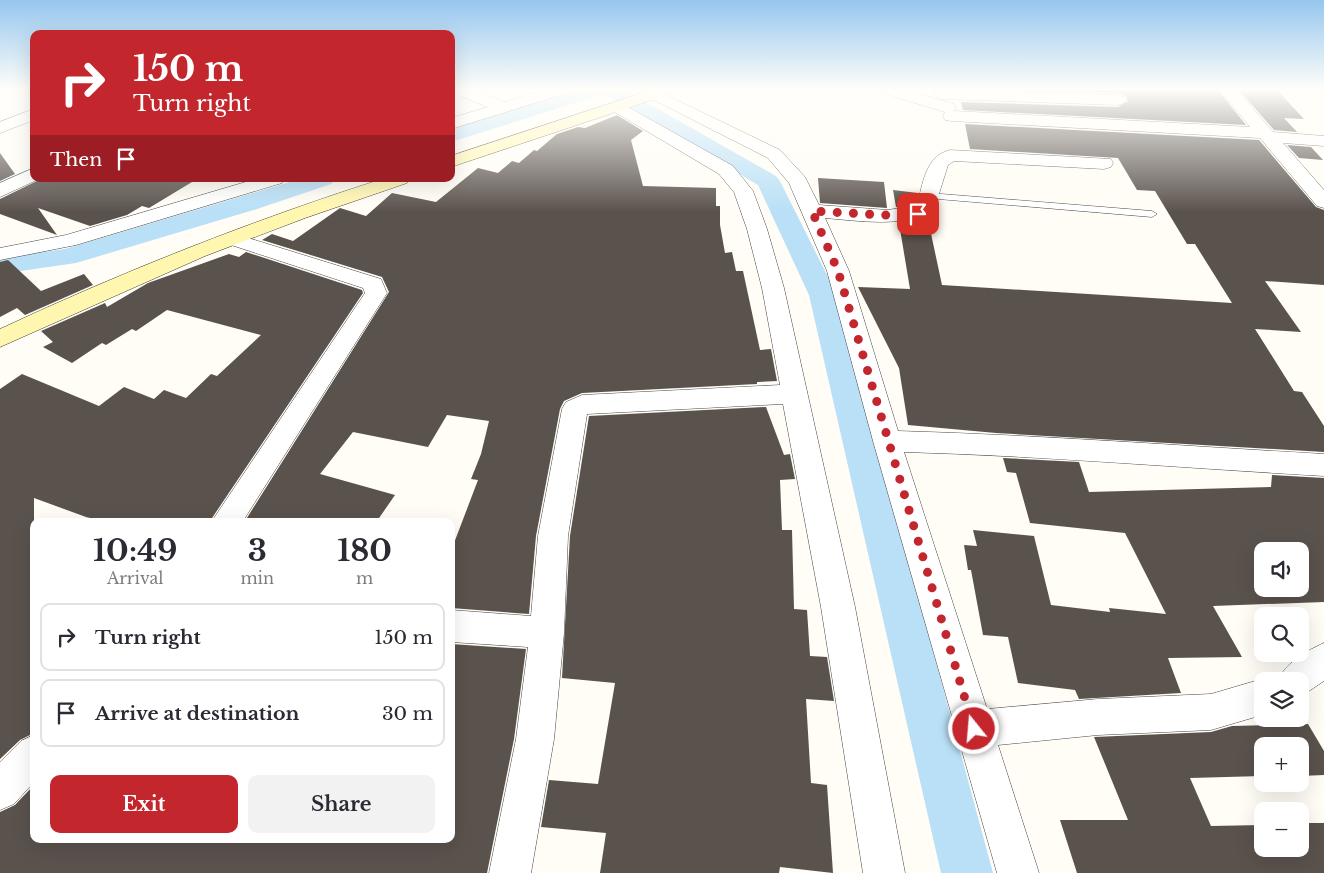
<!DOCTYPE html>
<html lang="en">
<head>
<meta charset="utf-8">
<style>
	body { margin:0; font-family:"Libre Baskerville",serif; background:#f2f2f3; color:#2b2b33; height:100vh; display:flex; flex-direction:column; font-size:19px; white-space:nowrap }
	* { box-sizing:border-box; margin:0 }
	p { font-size:16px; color:#7c7c81 }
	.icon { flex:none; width:28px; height:28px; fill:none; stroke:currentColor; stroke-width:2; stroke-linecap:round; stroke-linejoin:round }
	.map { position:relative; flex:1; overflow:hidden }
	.sheet { position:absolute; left:30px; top:518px; width:425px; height:325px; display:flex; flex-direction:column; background:#fff; border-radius:10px; box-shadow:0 5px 20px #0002 }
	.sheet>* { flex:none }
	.guide { position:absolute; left:30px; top:30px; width:425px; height:152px; border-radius:10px; box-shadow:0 5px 20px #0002; background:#c4262e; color:#fff; overflow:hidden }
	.tools { position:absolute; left:1254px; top:542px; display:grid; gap:10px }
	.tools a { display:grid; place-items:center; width:55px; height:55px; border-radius:10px; background:#fff; box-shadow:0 5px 20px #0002; font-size:25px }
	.pin { position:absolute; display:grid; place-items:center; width:42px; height:42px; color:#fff; margin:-21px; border-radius:10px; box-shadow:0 2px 8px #0006 }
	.me { position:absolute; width:55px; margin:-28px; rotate:343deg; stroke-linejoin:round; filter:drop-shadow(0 0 4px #0008) }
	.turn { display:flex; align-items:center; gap:18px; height:105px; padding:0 20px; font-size:22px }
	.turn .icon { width:65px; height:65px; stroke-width:2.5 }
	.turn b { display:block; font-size:35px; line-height:42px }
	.then { display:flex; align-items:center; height:48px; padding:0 20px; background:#0003; gap:10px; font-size:19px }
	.eta { display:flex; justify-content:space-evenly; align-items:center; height:85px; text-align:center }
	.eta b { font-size:30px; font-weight:800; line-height:35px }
	.cta { display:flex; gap:10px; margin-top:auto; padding:10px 20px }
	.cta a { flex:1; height:58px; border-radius:10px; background:#c4262e; color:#fff; font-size:20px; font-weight:800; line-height:58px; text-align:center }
	.cta a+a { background:#f2f2f3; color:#2b2b33 }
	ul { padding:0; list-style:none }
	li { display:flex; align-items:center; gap:15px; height:68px; margin:0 10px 8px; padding:0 10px; border:2px solid #e1e1e2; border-radius:10px }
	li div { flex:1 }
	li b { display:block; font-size:19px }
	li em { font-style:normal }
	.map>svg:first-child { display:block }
</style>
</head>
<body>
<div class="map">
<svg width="1324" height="873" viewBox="0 0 1324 873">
	<rect width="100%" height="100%" fill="#fffdf5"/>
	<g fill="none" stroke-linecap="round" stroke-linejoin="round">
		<!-- canal -->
		<path fill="#b9e0f7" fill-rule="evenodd" d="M 577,90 L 625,90 L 776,176 L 780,181 L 837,295 L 993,873 L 941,873 L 809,295 L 758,185 L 604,94 L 451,142 L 451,129 Z
			M 300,179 L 335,179 L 331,184 L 257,209 L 76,263 L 0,274 L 0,258 L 65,249 Z"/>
	</g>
	<!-- building -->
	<path fill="#5a524d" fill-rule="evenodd" d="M 1003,90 L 1218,90 L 1246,125 L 963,110 L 961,102 L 1118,107 L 1128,101 L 1126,96 L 1118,93 Z
		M 1239,90 L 1277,90 L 1304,119 L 1284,118 L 1297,132 L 1274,130 Z
		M 617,115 L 643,131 L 631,140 L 643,186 L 716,188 L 716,206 L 720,206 L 720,225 L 725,253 L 732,252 L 736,271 L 743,271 L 760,350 L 771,349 L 777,381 L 757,382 L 757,384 L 582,393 L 564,401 L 560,409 L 536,536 L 529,614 L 451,608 L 451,551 L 478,480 L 471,479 L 481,454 L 489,421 L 447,415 L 428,447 L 353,432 L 320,474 L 395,495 L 377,521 L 245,521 L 389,292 L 382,277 L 262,240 L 272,234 L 293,241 L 340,208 L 366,216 L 392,193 L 436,202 L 478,168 L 498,173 L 512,161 L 519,163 L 534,150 L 537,151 L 557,134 L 578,127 L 585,128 Z
		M 965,124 L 1259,140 L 1316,207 L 1324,210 L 1324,285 L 1265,281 L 1301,332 L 1255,329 L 1294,391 L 1302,392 L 1324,426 L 1324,452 L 996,433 L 908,425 L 899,368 L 858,287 L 910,289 L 899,223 L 920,219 L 920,228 L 930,229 L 942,285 L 1232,303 L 1195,244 L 1187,244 L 1155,191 L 1137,190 L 1118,158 L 970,149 Z
		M 1287,145 L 1311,147 L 1323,160 L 1299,158 Z
		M 0,153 L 15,174 L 0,181 Z
		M 818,178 L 884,182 L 887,208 L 820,203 Z
		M 41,179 L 197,179 L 149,208 L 142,206 L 127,215 L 90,226 L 38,208 L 57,235 L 0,214 L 0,199 Z
		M 893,190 L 918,193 L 915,203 L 896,207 Z
		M 246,252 L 362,290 L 363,293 L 210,521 L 103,521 L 86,517 L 34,498 L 34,733 L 20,740 L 0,759 L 0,389 L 22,374 L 99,406 L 124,387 L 154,399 L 164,390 L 186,398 L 211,374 L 217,376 L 261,335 L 167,310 L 136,331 L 132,329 L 106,345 L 102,343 L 72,363 L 43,347 L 53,342 L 41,331 L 105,303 L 107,307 L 148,283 L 229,254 L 239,257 Z
		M 8,260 L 41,291 L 84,274 L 93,285 L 25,315 L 17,308 L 0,317 L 0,262 Z
		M 766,407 L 784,455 L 790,454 L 795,479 L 780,480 L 782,530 L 792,530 L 794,609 L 807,610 L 810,656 L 827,657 L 834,701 L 806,699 L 811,783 L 827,785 L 833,873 L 780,867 L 779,873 L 600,873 L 606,833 L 541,827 L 549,780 L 598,784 L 615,683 L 562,678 L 570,536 L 589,416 Z
		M 1003,458 L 1079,462 L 1089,492 L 1271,487 L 1272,475 L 1324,478 L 1324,602 L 1213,606 L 1242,657 L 1168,658 L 1181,693 L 1079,699 L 1075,690 L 1018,683 L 1008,637 L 983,635 L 971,570 L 968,570 L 964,545 L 977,546 L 973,530 L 1034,536 L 1051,605 L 1110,612 L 1109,608 L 1166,614 L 1125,533 L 1030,523 L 1016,473 L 1007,472 ZM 1262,551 L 1300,551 L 1300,589 L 1262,589 Z
		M 451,644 L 526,649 L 514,739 L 487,873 L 0,873 L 0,812 L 15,805 L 34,785 L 34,839 L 451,839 Z
		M 1308,724 L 1324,751 L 1324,775 L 1300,776 L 1300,746 L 1262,746 L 1262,776 L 1190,778 L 1211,826 L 1262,825 L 1262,849 L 1300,849 L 1300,823 L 1324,823 L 1324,873 L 1077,873 L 1060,820 L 1128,820 L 1094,737 L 1211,732 L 1232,726 Z"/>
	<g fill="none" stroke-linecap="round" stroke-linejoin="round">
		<defs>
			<path id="lane" d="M 929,193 L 1152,211 L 1157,214 L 1152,217 L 926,198 L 926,194 Z"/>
			<path id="street" d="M 451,90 L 473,90 L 505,102 L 544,90 L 569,90 L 567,93 L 451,129 L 451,118 L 488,107 L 453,93 Z
				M 656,90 L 780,150 L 805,177 L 819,205 L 888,210 L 917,205 C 923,184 925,156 950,150 L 1111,159 L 1113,163 L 1111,167 L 1104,169 L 954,161 L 948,165 L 933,213 C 899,227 860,221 825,218 L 849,271 L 898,431 C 1040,435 1182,446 1324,454 L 1324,476 C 1184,468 1044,456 904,452 L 987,709 L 1098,699 L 1211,694 L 1262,679 L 1267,681 L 1262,681 L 1262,715 L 1211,730 L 1098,735 L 998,745 L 1039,873 L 997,873 L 873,441 L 827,271 L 789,183 L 768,158 L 650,98 L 648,95 Z
				M 881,90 L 906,90 L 954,104 L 956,108 L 954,111 L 1250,127 L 1220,90 L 1237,90 L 1273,132 L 1324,136 L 1324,146 L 1283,143 L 1324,190 L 1324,208 L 1317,206 L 1260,138 L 951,121 L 945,120 L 943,116 L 945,112 L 883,93 Z
				M 939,90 L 1118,95 L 1124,97 L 1126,100 L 1124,103 L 1118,105 L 942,99 L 934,94 Z
				M 619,102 L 733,166 L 753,191 L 767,229 L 784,288 L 855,607 L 905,873 L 863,873 L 821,607 L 783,404 L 587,414 L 568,536 L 564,633 L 554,739 L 531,873 L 489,873 L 516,739 L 528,647 L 451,642 L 451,610 L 531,616 L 538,536 L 562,409 L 566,402 L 582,395 L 780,385 L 762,288 L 747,229 L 734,192 L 719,174 L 613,111 L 611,107 L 613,103 Z
				M 34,109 L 34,120 L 0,133 L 0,122 Z
				M 34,168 L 34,179 L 39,179 L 0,197 L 0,183 Z
				M 256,179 L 285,179 L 282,183 L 76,245 L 0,260 L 0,248 L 66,235 Z
				M 232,233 L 381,279 L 387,293 L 243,521 L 212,521 L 365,293 L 363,288 L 225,243 L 221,239 L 225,235 Z
				M 1324,643 L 1324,681 L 1300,697 L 1300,681 L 1278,681 C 1285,663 1306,651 1324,643 Z
				M 34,735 L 34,782 L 14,804 L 0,810 L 0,762 L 21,741 Z"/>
			<path id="secondary" d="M 651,90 L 675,90 L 673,93 L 451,167 L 451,156 Z
				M 382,179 L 410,179 L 407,183 L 305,218 L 205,256 L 0,347 L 0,329 C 124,271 251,221 382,179 Z"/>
		</defs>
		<!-- lane casing -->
		<use href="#lane" stroke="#444" stroke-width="1"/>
		<!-- street casing -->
		<use href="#street" stroke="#444" stroke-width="1"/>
		<!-- secondary casing -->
		<use href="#secondary" stroke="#333" stroke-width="1"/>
		<!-- lane -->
		<use href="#lane" fill="#fff" fill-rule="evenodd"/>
		<!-- street -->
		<use href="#street" fill="#fff" fill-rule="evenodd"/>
		<!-- secondary -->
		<use href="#secondary" fill="#fff6b0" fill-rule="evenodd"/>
	</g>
	<!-- sky -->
	<linearGradient id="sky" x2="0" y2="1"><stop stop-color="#95c6ee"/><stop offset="0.42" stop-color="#fffefa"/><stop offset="1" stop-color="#fffefa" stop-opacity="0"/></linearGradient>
	<rect width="1324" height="212" fill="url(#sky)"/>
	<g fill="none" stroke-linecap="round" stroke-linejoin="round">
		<!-- route -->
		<path stroke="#c4262e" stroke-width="9" stroke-dasharray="0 16.2" d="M 918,214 L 902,216 L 812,211 L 838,271 L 974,729"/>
	</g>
</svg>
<div class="tools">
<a><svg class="icon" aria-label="sound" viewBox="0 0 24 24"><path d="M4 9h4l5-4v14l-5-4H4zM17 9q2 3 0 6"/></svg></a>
<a><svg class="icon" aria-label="search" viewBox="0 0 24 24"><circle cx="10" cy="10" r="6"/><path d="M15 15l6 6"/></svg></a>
<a><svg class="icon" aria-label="layers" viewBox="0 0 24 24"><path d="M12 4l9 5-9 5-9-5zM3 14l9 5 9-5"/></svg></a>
<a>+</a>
<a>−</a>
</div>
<div class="pin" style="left:918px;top:214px;background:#d93025"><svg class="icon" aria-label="arrive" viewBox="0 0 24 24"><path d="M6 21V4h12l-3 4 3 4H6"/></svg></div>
<svg class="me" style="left:974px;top:729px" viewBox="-20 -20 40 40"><circle r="17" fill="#c4262e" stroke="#fff" stroke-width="3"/><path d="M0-11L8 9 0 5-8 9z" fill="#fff"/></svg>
<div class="guide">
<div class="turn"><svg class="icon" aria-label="right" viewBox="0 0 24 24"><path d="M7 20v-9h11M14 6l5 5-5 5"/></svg><div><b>150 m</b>Turn right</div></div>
<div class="then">Then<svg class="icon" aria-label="arrive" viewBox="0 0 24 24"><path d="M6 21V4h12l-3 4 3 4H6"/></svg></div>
</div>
<section class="sheet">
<div class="eta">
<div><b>10:49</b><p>Arrival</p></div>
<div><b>3</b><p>min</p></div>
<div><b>180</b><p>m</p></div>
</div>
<ul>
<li><svg class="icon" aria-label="right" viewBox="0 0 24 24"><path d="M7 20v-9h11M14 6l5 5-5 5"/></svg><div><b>Turn right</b></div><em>150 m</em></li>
<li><svg class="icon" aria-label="arrive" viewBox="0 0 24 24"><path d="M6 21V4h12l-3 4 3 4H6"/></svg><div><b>Arrive at destination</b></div><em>30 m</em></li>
</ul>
<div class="cta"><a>Exit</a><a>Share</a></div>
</section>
</div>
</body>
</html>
